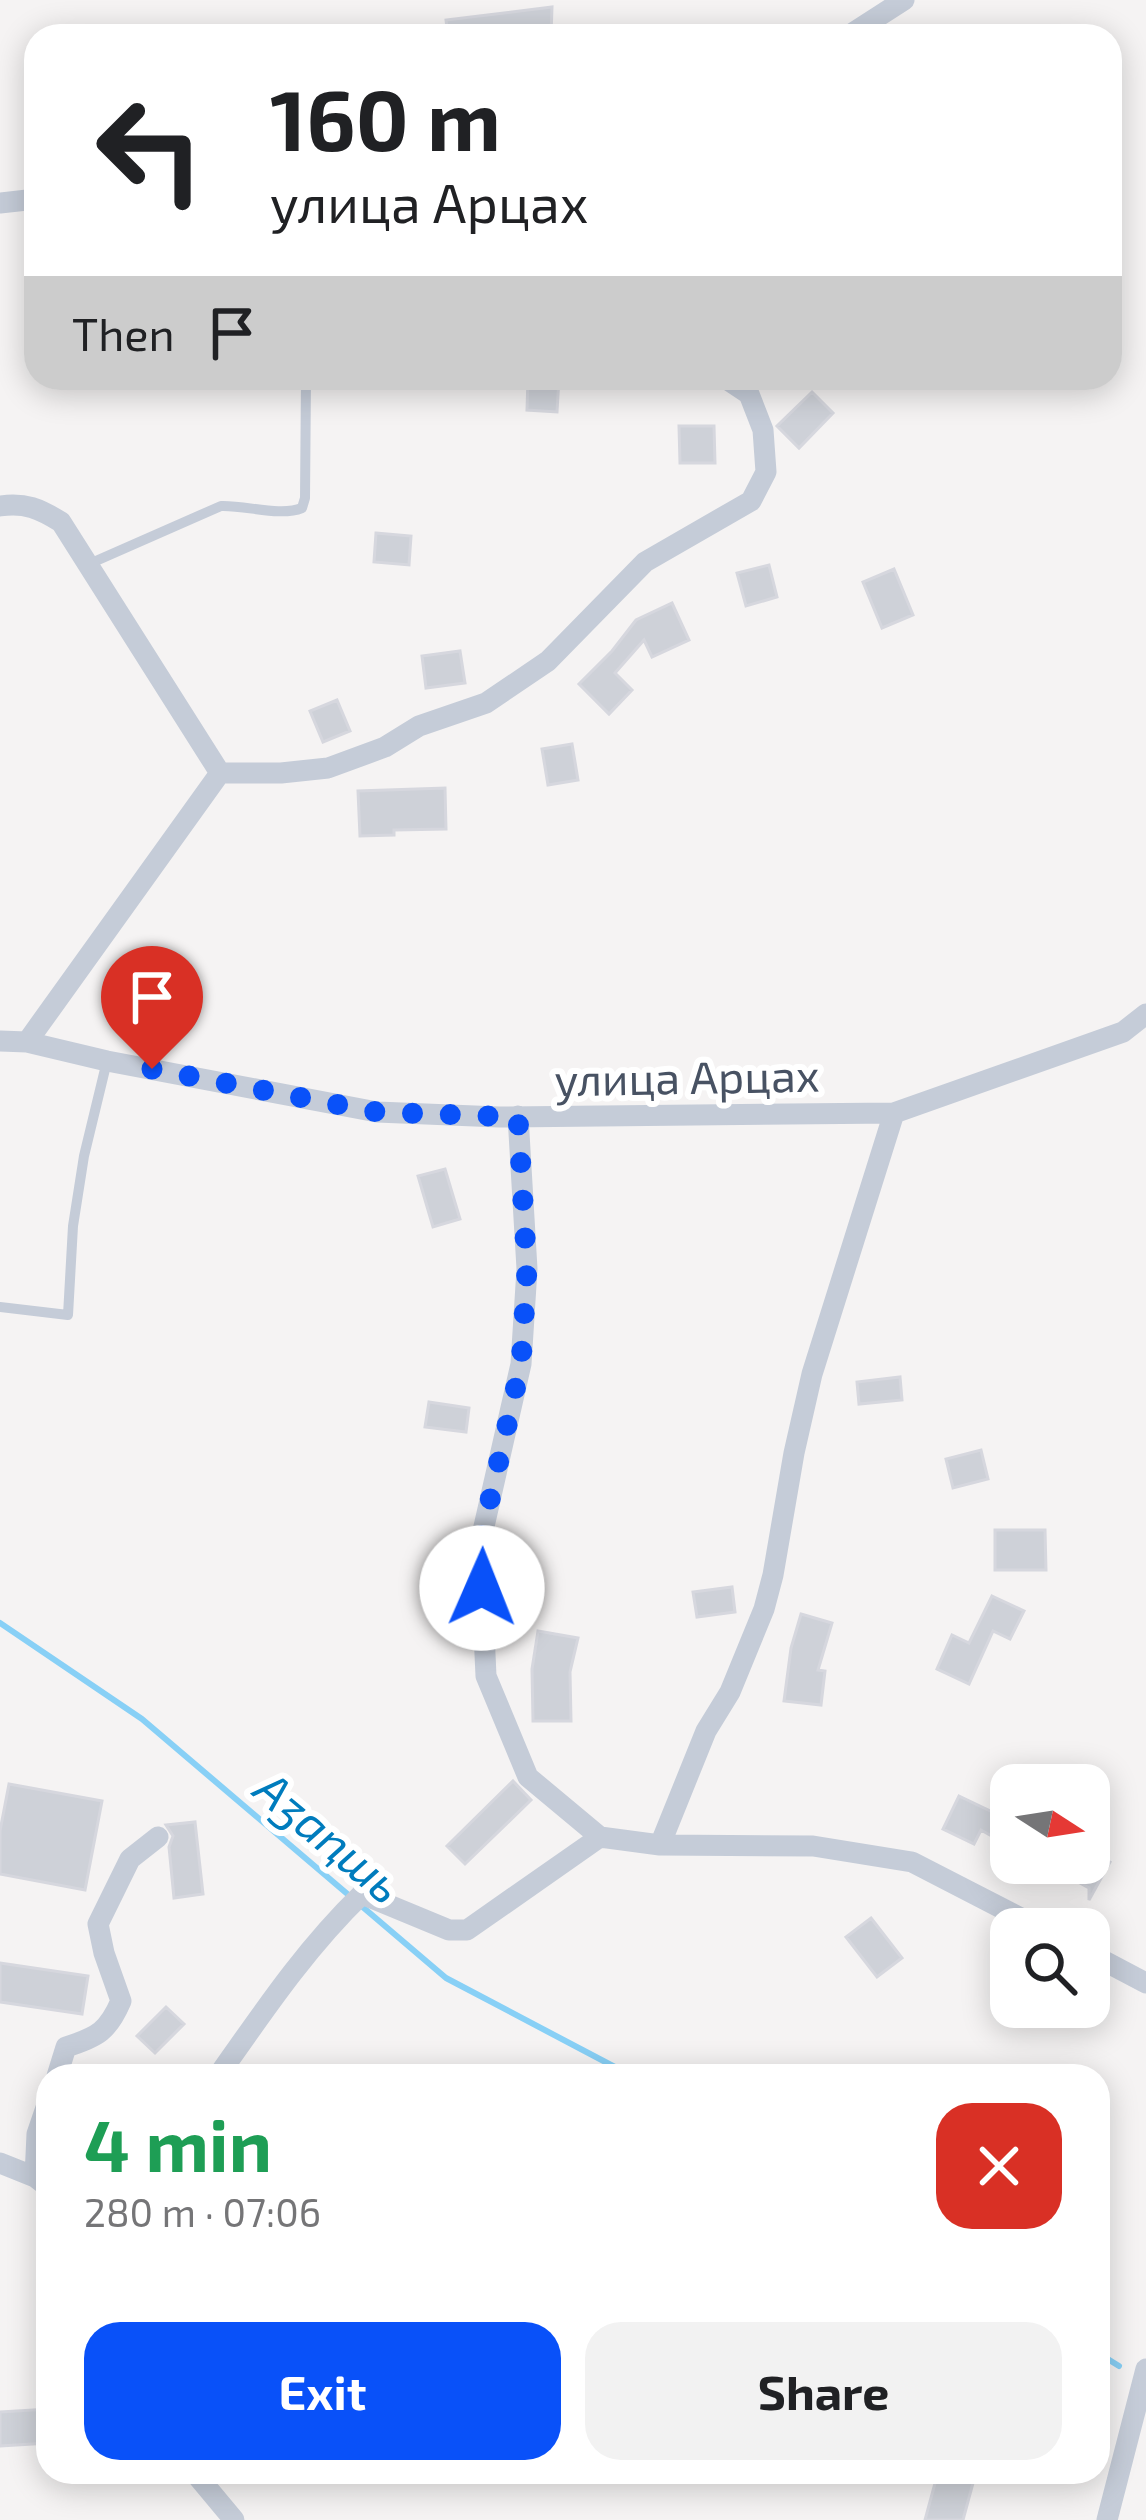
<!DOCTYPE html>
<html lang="en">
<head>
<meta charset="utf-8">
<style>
	body { margin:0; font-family:"Exo 2",sans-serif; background:#f2f2f2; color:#202124; height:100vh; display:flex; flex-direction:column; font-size:45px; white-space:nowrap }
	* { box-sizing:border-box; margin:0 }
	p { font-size:39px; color:#757577 }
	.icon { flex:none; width:66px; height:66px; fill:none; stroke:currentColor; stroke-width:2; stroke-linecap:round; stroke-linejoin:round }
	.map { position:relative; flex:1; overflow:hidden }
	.panel { position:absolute; left:36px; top:2064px; width:1074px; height:420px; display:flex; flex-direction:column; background:#fff; border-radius:36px; box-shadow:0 6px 30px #0003 }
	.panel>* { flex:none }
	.guide { position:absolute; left:24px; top:24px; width:1098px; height:366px; border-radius:36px; box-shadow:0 6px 30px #0003; background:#fff; color:#202124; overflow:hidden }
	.needle { width:78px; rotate:102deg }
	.controls { position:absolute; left:990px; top:1764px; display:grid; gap:24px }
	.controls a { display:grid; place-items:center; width:120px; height:120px; border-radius:24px; background:#fff; box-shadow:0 6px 30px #0003; font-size:60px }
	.pin { position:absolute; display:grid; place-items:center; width:102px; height:102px; color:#fff; margin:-123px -51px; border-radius:50% 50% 50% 0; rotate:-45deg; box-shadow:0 0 12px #0007 }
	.pin .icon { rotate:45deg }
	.me { position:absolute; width:132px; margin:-66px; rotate:1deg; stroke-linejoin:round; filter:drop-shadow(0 0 9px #0008) }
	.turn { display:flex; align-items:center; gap:42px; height:252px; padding:0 48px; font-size:54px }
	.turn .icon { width:156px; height:156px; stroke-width:2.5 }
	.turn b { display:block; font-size:84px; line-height:102px }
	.then { display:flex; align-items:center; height:114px; padding:0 48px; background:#0003; gap:24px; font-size:45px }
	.round { display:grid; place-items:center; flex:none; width:126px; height:126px; border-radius:36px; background:#f2f2f2 }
	.headline { display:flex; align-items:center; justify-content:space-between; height:204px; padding:0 48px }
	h1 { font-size:72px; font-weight:700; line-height:90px; color:#1e9e55 }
	.primary-button { display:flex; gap:24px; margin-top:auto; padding:24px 48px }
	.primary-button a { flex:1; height:138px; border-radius:36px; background:#0951f9; color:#fff; font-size:48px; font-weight:700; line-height:138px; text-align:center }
	.primary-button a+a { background:#f2f2f2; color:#202124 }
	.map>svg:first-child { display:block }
</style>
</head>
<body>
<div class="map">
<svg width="1146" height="2520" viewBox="0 0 1146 2520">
	<rect width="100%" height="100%" fill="#f5f3f3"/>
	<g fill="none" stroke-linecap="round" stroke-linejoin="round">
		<!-- stream -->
		<path stroke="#88d0f6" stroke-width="6" d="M 0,1623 L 142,1719 L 446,1978 L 632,2076
			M 1098,2353 L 1119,2366"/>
	</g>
	<!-- building -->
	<path fill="#ced1d8" stroke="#d6d7de" stroke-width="3" d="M 552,7 L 551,36 L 448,36 L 446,20 Z
		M 528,378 L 559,378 L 557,412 L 527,410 Z
		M 812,392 L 833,413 L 799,448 L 777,426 Z
		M 679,426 L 714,426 L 715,463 L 680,463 Z
		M 376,533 L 411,536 L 409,565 L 374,562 Z
		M 769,565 L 777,597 L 746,606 L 737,573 Z
		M 894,569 L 913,615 L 882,628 L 863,582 Z
		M 672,603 L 689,640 L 652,657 L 644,640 L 615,673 L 632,690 L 609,714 L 579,684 L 612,651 L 636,620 Z
		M 460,651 L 465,683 L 426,688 L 422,656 Z
		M 337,700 L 350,731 L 323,742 L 310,711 Z
		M 572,744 L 578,780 L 548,785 L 542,749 Z
		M 445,788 L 446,829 L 394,830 L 394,835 L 360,836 L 358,791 Z
		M 445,1169 L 460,1219 L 433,1227 L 418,1176 Z
		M 900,1377 L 902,1400 L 859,1404 L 857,1382 Z
		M 429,1402 L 469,1408 L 466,1432 L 425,1427 Z
		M 981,1450 L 988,1479 L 953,1488 L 946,1459 Z
		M 995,1530 L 1045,1530 L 1046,1570 L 995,1570 Z
		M 732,1587 L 735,1612 L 697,1617 L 693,1592 Z
		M 992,1596 L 1024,1611 L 1010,1639 L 993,1631 L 969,1684 L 937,1669 L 952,1635 L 969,1643 Z
		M 801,1614 L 832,1623 L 818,1670 L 825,1671 L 821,1705 L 784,1701 L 791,1648 Z
		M 538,1631 L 578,1638 L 570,1672 L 571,1721 L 533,1721 L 532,1669 Z
		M 513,1781 L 531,1800 L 465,1864 L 447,1846 Z
		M 9,1784 L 102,1801 L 85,1890 L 0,1874 L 0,1831 Z
		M 959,1796 L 1011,1821 L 1011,1847 L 981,1830 L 974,1844 L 943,1829 Z
		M 195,1822 L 203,1894 L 174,1898 L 169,1847 L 173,1836 L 166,1825 Z
		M 1089,1851 L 1110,1862 L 1089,1900 L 1089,1888 L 1043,1863 L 1089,1863 Z
		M 871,1918 L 902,1958 L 877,1977 L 846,1937 Z
		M 0,1963 L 88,1976 L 82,2014 L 0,2002 Z
		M 166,2007 L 184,2024 L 155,2053 L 137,2036 Z
		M 48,2409 L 48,2443 L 0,2446 L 0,2412 Z
		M 938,2472 L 976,2472 L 963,2520 L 925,2520 Z"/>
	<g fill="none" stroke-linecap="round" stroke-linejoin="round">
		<!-- lane -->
		<path stroke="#c5ccd8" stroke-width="10" d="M 89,564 L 221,506 C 246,505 280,517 302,508 L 305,498 L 306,378
			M 0,1307 L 68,1315 L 73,1226 L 84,1156 L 107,1061"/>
		<!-- street -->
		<path stroke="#c5ccd8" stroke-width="21" d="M 848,36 L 904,0
			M 0,203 L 36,199
			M 0,506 C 25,502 40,509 61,522 L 220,773
			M 0,1041 L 27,1042 L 107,1061 L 377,1112 L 499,1117 L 894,1113 L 1123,1032 L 1146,1014
			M 27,1042 L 220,773 L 281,773 L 328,768 L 385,747 L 419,726 L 486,703 L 548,661 L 645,562 L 751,501 L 766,472 L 763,430 L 749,394 L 725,378
			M 518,1116 L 527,1269 L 521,1364 L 480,1544 L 486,1676 L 528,1777 L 600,1837 L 660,1845 L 813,1846 L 912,1862 L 1042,1929
			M 660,1845 L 706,1731 L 730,1692 L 764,1609 L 773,1575 L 794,1453 L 812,1374 L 894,1113
			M 1089,1953 L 1146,1983
			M 57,2076 L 66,2047 C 98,2037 108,2031 121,2001 L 104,1953 L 98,1924 L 130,1859 L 158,1837
			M 218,2076 C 263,2012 306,1948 362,1894 L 449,1930 L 467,1930 L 600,1837
			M 0,2163 L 35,2177 L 48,2187
			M 35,2177 L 37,2134 L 48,2102
			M 194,2472 L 234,2520
			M 1107,2520 L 1146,2369"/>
	</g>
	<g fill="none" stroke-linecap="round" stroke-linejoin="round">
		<!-- route -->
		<path stroke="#0951f9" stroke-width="21" stroke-dasharray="0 37.8" d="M 152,1069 L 377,1112 L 518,1117 L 527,1270 L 521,1364 L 480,1544 L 482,1588"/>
	</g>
	<g text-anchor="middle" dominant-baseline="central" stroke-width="12" stroke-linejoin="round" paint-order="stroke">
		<!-- street labels -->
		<g font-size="45" fill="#485263" stroke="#fff">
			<text transform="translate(687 1076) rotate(-1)">улица Арцах</text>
		</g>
		<!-- water labels -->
		<g font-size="48" font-style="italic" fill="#007cbd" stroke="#fff">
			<text transform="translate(330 1836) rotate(40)">Аӡаԥшь</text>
		</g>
	</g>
</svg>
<div class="controls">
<a><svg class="needle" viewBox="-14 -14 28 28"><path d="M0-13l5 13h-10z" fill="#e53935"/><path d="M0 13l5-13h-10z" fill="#757577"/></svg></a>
<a><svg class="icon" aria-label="search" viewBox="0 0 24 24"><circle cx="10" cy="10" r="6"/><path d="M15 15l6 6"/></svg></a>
</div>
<div class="pin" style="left:152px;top:1069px;background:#d93025"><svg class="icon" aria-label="arrive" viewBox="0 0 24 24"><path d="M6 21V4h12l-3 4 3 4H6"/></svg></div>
<svg class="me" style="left:482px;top:1588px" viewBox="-20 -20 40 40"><circle r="19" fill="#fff"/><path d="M0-13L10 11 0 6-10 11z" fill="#0951f9"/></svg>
<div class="guide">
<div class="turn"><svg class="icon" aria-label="left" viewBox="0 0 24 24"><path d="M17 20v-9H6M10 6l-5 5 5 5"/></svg><div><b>160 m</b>улица Арцах</div></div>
<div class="then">Then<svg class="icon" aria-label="arrive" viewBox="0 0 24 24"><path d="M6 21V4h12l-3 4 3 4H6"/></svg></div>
</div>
<section class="panel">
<div class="headline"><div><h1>4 min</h1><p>280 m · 07:06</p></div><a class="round" style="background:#d93025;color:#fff"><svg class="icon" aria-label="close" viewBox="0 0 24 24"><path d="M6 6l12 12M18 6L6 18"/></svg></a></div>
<div class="primary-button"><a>Exit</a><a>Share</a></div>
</section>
</div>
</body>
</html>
